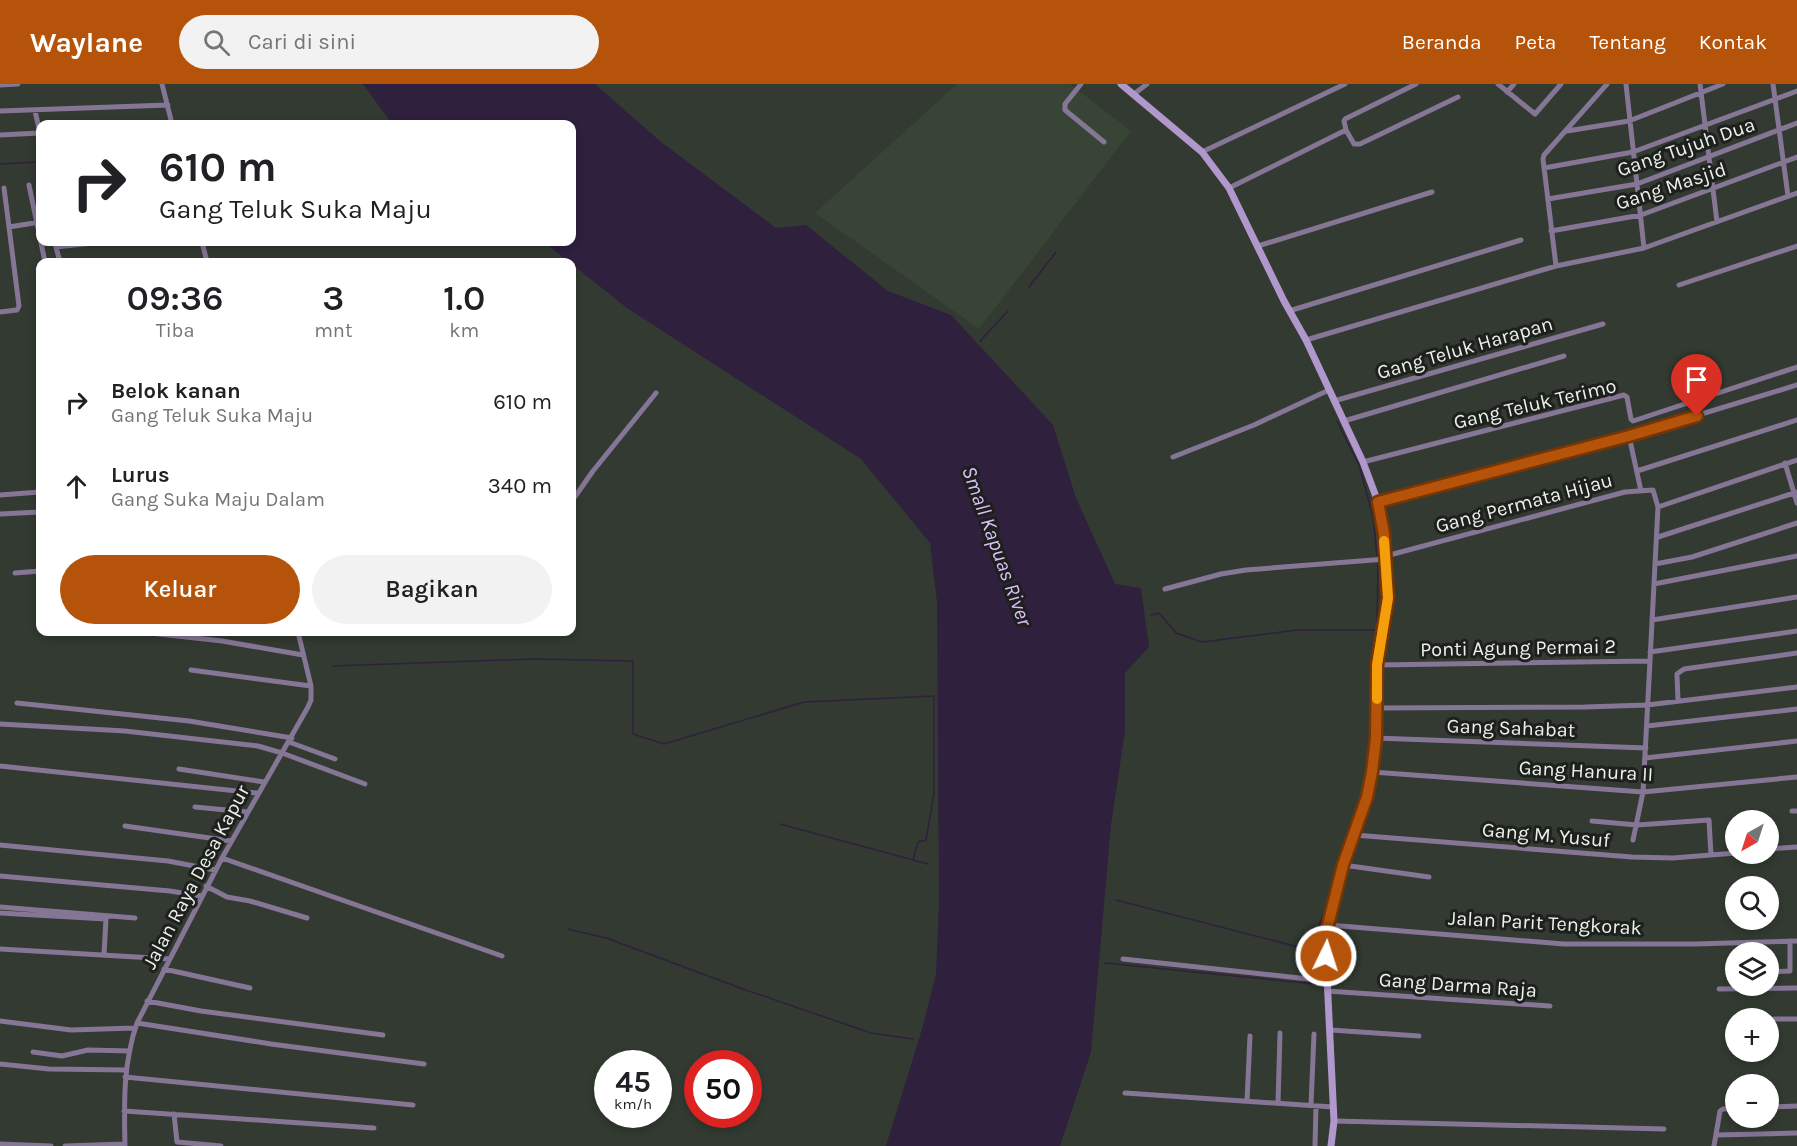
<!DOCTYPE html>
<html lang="id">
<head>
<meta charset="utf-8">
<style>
	body { margin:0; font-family:Karla,sans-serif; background:#f2f2f2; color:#202124; height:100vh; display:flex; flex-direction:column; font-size:22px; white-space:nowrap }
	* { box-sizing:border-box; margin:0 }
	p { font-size:20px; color:#757577 }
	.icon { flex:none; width:33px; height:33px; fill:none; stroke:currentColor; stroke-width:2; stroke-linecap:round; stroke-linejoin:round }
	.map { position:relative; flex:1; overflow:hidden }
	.drawer { position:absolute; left:36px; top:174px; width:540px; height:378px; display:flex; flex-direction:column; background:#fff; border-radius:12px; box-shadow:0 3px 9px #0003 }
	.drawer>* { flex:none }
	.hud { position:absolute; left:36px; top:36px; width:540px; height:126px; border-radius:12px; box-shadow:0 3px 9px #0003; background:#fff; color:#202124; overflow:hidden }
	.needle { width:39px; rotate:219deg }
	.controls { position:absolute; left:1725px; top:726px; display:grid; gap:12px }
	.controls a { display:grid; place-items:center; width:54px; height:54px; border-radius:50%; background:#fff; box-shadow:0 3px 9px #0003; font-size:30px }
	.speed { position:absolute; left:594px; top:966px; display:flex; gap:12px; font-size:30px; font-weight:700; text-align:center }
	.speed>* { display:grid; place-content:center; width:78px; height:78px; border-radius:50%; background:#fff; box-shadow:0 3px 9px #0003; line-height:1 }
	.speed small { font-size:15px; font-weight:400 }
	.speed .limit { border:9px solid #d22; background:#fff; color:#111 }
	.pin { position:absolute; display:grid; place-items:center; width:51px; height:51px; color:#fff; margin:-62px -26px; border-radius:50% 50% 50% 0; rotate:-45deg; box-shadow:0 0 6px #0007 }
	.pin .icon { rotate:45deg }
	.me { position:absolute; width:66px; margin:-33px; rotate:4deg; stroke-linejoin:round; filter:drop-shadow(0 0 4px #0008) }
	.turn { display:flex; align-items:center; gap:21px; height:126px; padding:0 24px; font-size:27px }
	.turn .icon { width:78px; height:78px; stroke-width:2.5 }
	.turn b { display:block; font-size:42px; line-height:51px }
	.eta { display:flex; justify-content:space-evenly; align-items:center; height:102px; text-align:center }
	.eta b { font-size:36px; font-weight:600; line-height:42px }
	.cta { display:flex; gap:12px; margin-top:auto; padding:12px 24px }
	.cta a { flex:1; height:69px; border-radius:36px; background:#b45309; color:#fff; font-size:24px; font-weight:600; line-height:69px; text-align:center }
	.cta a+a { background:#f2f2f2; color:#202124 }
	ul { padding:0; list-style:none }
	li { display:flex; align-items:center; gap:18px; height:84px; padding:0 24px }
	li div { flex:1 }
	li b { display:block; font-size:22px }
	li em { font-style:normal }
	header { display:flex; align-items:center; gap:36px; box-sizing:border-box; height:84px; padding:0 30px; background:#b45309; color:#fff }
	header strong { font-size:28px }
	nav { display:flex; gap:33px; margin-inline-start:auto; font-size:21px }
	.search { width:420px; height:54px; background:#f2f2f2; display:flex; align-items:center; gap:15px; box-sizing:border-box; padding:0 21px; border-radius:33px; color:#757577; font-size:22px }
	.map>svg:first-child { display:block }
</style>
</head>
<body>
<header>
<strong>Waylane</strong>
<div class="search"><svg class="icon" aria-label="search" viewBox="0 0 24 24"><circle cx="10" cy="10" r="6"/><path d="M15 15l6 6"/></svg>Cari di sini</div>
<nav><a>Beranda</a><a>Peta</a><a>Tentang</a><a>Kontak</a></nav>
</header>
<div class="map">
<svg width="1797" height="1062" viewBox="0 0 1797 1062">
	<rect width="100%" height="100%" fill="#323a31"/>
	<!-- built -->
	<path fill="#384435" d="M 957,0 L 1070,0 L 1131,47 L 979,245 L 815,129 Z"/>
	<!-- water -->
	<path fill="#2f203e" d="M 363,0 L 595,0 L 661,58 L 776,144 L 806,141 L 888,207 L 951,231 L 1053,341 L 1076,414 L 1115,500 L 1141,504 L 1149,563 L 1125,589 L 1125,647 L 1111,741 L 1091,968 L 1060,1062 L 886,1062 L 922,945 L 936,890 L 939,818 L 937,518 L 930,459 L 861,375 L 627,224 L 544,158 L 572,158 L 572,40 L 392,40 Z"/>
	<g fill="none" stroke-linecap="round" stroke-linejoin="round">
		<!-- stream -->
		<path stroke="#2f203e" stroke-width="1.5" d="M 0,80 L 40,78
			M 1029,203 L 1056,168
			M 980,257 L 1008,227
			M 1333,329 L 1333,330
			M 1337,337 L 1359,381 L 1373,432 L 1377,471
			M 1151,531 L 1159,529 L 1176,549 L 1202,558 L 1297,546 L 1377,546 L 1378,480
			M 333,582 L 535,575 L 633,577 L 633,650 L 664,660 L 804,618 L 934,612 L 934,709 L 926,756 L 918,758 L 913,776
			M 780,740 L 928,780
			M 1116,816 L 1318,868 L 1320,839 L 1333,805
			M 568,845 L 606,854 L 746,906 L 871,949 L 913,955
			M 1105,879 L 1314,900"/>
		<!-- minor -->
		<path stroke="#857696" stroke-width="5" d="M 162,0 L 172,40
			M 1081,0 L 1065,20 L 1065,26 L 1104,58
			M 1498,0 L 1535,30 L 1561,0
			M 1626,0 L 1644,164
			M 1700,0 L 1717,138
			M 1773,0 L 1788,112
			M 0,1 L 18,0
			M 1507,8 L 1514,0
			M 1134,10 L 1147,0
			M 0,27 L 168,21
			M 1346,46 L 1354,60 L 1360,60 L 1458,13
			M 1567,47 L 1629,37 L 1723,0
			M 0,51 L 40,49 L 35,27
			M 1202,68 L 1345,0
			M 1544,84 L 1633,68 L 1797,7
			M 29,101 L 45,178
			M 4,104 L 9,143
			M 1229,104 L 1346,46 L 1344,37 L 1345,35 L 1416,0
			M 1548,115 L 1637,100 L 1797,39
			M 1551,147 L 1641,131 L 1797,73
			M 202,158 L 207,178
			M 1258,162 L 1432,108
			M 60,178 L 56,163 L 102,158
			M 1556,182 L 1543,75 L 1544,71 L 1607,0
			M 1679,201 L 1797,162
			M 1289,227 L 1521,156
			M 0,228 L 17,226 L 19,222 L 9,143 L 40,138
			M 1306,256 L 1556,182 L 1644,164 L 1797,109
			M 1334,317 L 1603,240
			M 1344,337 L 1564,272
			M 1629,352 L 1797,301
			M 1173,373 L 1254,341 L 1329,306
			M 1363,378 L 1624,311 L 1627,313 L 1631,335 L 1633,337 L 1797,283
			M 1785,379 L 1797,419
			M 1637,387 L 1797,336
			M 0,411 L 40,408
			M 572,417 L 593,387 L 656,309
			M 1378,418 L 1629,352 L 1641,407
			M 0,430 L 40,428
			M 1658,453 L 1797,408
			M 1386,472 L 1625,408 L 1653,406 L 1658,423
			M 1655,480 L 1692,473 L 1797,439
			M 15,489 L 40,487
			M 1654,500 L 1797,472
			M 1165,505 L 1221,490 L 1246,486 L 1386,475
			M 1652,536 L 1797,513
			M 141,548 L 222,557 L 303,571
			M 1650,568 L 1797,547
			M 1377,581 L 1650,577 L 1658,423 L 1797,376
			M 191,586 L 311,602
			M 1678,617 L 1677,590 L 1684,585 L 1797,569
			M 17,619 L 189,637 L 292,654
			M 1377,624 L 1585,623 L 1647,621 L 1797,603
			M 0,640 L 125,647 L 258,662 L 282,669 L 365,700
			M 1647,642 L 1797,625
			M 1375,654 L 1646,664
			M 289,658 L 335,675
			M 1645,674 L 1797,657
			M 0,682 L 257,709
			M 179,685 L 264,698
			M 1372,688 L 1643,708 L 1797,693
			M 195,723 L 247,728
			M 1792,727 L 1797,727
			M 1592,737 L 1637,741 L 1709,736 L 1711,771
			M 125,742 L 231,757
			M 1354,751 L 1632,773 L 1673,774 L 1736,769
			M 1633,756 L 1643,708 L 1650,577
			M 0,761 L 168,777 L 215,786
			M 1768,765 L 1797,763
			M 222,774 L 502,872
			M 1343,781 L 1429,793
			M 0,792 L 170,807 L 201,812
			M 206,802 L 227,813 L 250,817 L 307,834
			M 0,823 L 135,834
			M 0,829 L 106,835 L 104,870
			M 1328,841 L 1564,860 L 1695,860 L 1797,857
			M 0,865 L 170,875
			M 1123,875 L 1327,897
			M 164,885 L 250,904
			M 1768,888 L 1790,887 L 1790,857
			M 1719,905 L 1797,904
			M 1327,907 L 1550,922
			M 147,917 L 201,927 L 383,951
			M 1774,935 L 1797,935
			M 0,937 L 71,946 L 135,944
			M 137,939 L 271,960 L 424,980
			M 1331,946 L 1419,952
			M 33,968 L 62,972 L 88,966 L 130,967
			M 0,980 L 49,985 L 126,986
			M 125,993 L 413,1021
			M 1125,1009 L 1333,1023
			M 1247,1017 L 1250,952
			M 1278,1019 L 1280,949
			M 1311,1021 L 1314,950
			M 1768,1023 L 1797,1022
			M 124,1027 L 374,1044
			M 174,1030 L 177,1058 L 221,1062
			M 1334,1037 L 1664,1045
			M 1716,1051 L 1797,1049
			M 0,1060 L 51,1062
			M 65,1062 L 125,1060
			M 125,1062 C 124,1020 123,979 137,939 L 222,774 L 308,623 L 311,616 L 311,602 L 298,548
			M 1315,1062 L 1316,1022
			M 1714,1062 L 1720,1027 L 1723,1025 L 1736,1024"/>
		<!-- secondary -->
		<path stroke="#b198cc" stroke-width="7" d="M 1121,0 L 1202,68 L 1229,104 L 1284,217 L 1306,256 L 1363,378 L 1378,418 L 1384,450 L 1388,515 L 1377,581 L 1375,654 L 1372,688 L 1367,713 L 1343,781 L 1328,841 L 1326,872 L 1334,1037 L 1331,1062"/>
	</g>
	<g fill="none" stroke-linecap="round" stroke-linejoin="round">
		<defs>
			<path id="route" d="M 1326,872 L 1328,841 L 1343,781 L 1367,713 L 1372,688 L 1376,654 L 1377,581 L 1388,514 L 1384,450 L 1378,418 L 1629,352 L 1697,332"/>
		</defs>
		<!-- route casing -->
		<use href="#route" stroke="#753606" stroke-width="15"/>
		<!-- route -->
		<use href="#route" stroke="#b45309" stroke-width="10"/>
		<!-- slow -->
		<path stroke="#f59e0b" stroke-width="10" d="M 1377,615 L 1377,581 L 1388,514 L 1384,457"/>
	</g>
	<g text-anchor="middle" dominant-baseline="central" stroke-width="6" stroke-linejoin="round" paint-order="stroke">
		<!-- street labels -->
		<g font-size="20" fill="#ecf1ea" stroke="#1d201c">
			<text transform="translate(1686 63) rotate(-19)">Gang Tujuh Dua</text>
			<text transform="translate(1671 102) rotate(-18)">Gang Masjid</text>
			<text transform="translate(1465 264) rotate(-16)">Gang Teluk Harapan</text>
			<text transform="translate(1535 320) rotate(-13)">Gang Teluk Terimo</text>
			<text transform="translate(1524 419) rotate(-15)">Gang Permata Hijau</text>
			<text transform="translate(1518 564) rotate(-1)">Ponti Agung Permai 2</text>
			<text transform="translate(1511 644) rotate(2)">Gang Sahabat</text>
			<text transform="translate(1586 687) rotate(3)">Gang Hanura II</text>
			<text transform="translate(1546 751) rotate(5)">Gang M. Yusuf</text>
			<text transform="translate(196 793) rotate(-62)">Jalan Raya Desa Kapur</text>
			<text transform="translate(1545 839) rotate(3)">Jalan Parit Tengkorak</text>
			<text transform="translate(1458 901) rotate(4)">Gang Darma Raja</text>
		</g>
		<!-- water labels -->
		<g font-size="21" font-style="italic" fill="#dcbffa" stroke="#1d201c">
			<text transform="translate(997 462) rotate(70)">Small Kapuas River</text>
		</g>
	</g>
</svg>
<div class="controls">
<a><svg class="needle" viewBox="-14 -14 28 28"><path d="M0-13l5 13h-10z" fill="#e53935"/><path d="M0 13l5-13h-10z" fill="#757577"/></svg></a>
<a><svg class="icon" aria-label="search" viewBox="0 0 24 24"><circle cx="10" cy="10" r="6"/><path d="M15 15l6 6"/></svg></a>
<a><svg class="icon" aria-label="layers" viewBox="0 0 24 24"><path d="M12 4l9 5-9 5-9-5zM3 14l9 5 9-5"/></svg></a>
<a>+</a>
<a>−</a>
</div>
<div class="speed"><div>45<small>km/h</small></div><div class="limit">50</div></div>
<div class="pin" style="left:1697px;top:332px;background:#d93025"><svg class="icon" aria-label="arrive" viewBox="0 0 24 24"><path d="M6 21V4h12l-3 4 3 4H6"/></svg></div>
<svg class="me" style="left:1326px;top:872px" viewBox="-20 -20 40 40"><circle r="17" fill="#b45309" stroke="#fff" stroke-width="3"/><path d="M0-11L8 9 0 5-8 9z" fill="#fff"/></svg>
<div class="hud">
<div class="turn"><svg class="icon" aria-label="right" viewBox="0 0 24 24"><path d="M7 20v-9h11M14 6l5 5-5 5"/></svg><div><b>610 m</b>Gang Teluk Suka Maju</div></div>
</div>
<section class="drawer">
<div class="eta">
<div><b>09:36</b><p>Tiba</p></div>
<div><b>3</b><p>mnt</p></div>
<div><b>1.0</b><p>km</p></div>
</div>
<ul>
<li><svg class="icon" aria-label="right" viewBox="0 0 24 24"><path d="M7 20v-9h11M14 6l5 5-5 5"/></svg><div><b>Belok kanan</b><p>Gang Teluk Suka Maju</p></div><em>610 m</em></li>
<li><svg class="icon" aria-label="ahead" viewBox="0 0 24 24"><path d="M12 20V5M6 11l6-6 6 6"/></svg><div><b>Lurus</b><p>Gang Suka Maju Dalam</p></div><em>340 m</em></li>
</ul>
<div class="cta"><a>Keluar</a><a>Bagikan</a></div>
</section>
</div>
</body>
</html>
